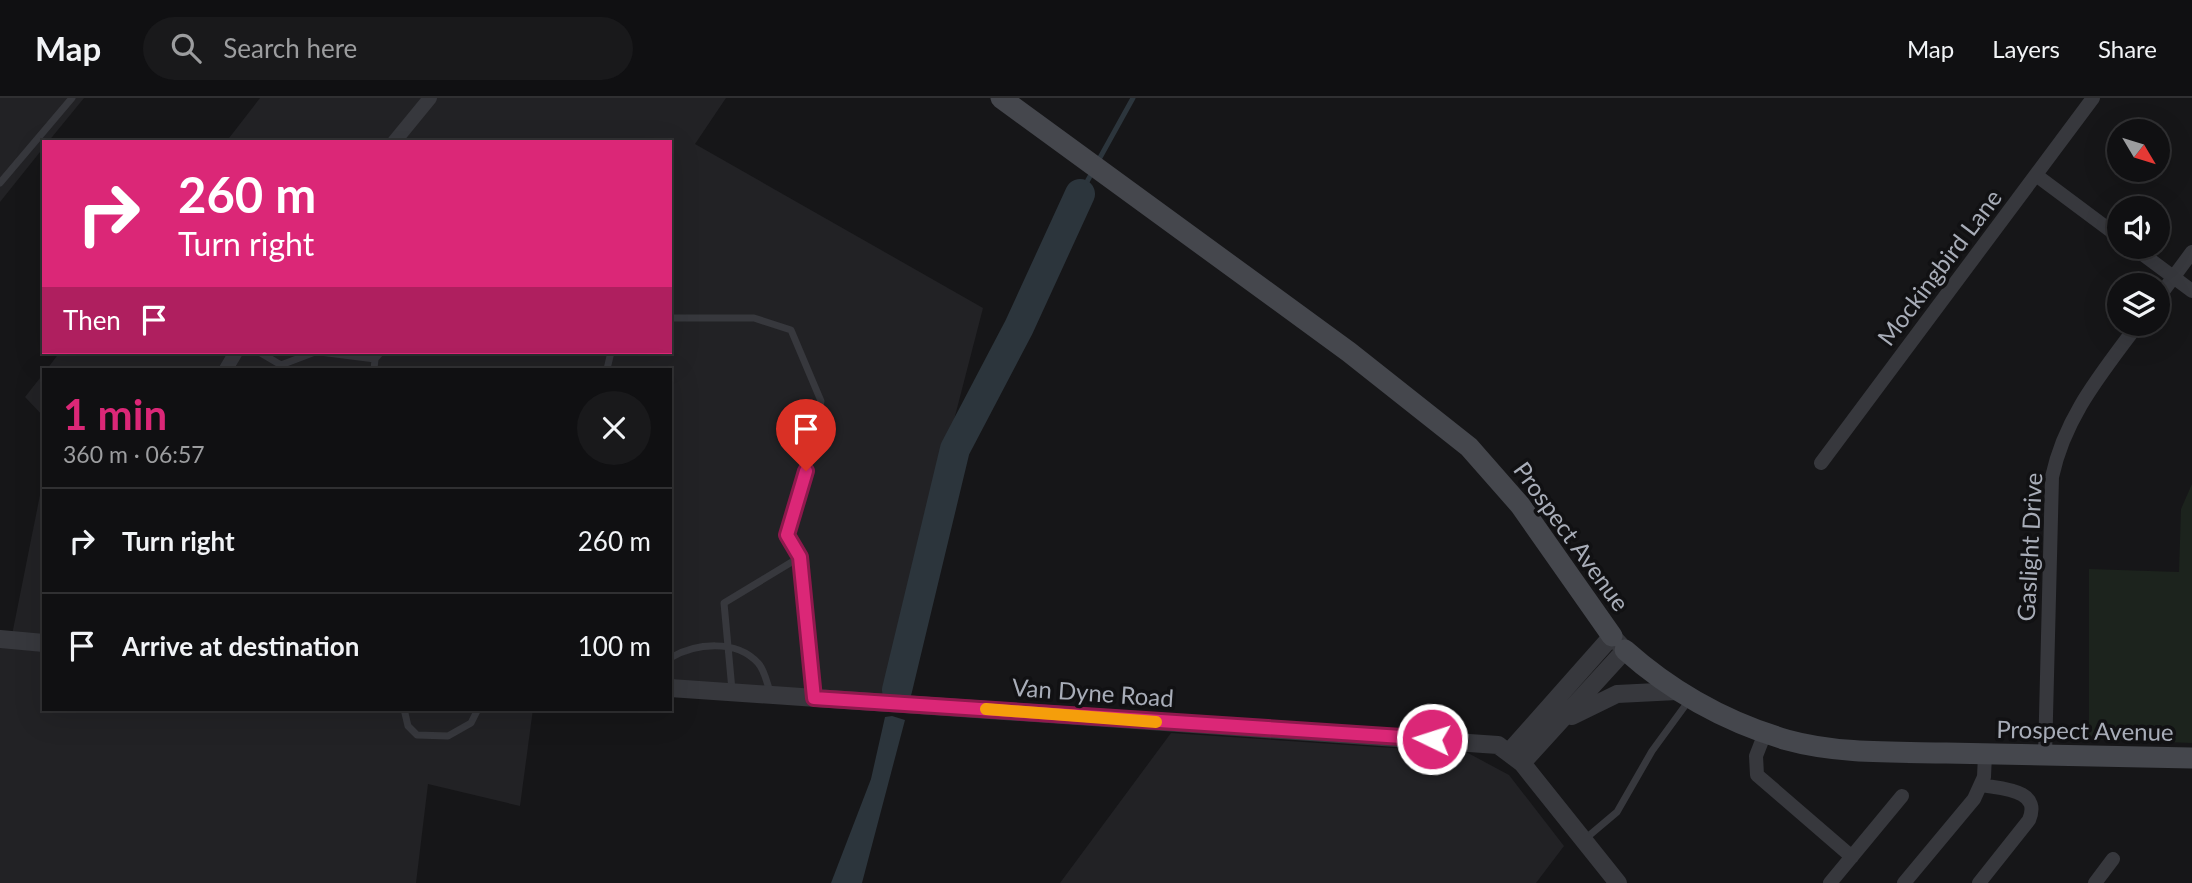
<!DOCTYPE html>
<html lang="en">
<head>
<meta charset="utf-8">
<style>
	body { margin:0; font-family:Lato,sans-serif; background:#19191b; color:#f1f3f6; height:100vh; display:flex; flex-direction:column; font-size:26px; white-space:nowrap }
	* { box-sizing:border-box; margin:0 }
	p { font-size:23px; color:#9c9d9f }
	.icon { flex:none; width:38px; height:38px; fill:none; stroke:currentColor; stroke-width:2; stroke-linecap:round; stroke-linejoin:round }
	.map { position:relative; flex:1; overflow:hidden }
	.panel { position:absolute; left:42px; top:270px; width:630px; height:343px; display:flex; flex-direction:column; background:#101012; border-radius:0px; box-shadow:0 7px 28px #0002,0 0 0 2px #303032 }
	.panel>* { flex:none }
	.banner { position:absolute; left:42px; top:42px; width:630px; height:214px; border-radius:0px; box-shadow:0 7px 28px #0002,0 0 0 2px #303032; background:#db2777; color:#fff; overflow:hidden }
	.needle { width:46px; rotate:128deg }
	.controls { position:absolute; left:2107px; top:21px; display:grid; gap:14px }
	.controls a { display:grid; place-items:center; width:63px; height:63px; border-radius:50%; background:#101012; box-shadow:0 7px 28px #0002,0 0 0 2px #303032; font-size:35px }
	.pin { position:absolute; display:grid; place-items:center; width:60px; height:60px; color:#fff; margin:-72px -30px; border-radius:50% 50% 50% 0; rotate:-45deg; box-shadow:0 0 7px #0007 }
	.pin .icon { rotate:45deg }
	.me { position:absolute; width:77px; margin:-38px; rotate:274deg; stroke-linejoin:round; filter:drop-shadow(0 0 5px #0008) }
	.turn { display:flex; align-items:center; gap:24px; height:147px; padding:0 21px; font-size:32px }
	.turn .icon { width:91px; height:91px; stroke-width:2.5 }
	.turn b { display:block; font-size:49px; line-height:60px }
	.then { display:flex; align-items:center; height:66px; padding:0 21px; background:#0003; gap:14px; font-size:26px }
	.round { display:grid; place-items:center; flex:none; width:74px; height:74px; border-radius:37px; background:#19191b }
	.headline { display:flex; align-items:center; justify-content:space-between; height:119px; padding:0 21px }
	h1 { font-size:42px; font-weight:700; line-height:52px; color:#db2777 }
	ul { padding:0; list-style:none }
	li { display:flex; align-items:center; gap:21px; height:105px; padding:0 21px; border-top:2px solid #303032 }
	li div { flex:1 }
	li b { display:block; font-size:26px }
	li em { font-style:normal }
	header { display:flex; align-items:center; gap:42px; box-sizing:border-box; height:98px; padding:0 35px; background:#101012; border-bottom:2px solid #303032 }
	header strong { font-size:33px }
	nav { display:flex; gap:38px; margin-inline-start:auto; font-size:24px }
	.search { width:490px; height:63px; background:#19191b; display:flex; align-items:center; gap:18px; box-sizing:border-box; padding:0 24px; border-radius:38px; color:#9c9d9f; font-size:26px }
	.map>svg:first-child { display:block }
</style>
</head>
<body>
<header>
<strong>Map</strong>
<div class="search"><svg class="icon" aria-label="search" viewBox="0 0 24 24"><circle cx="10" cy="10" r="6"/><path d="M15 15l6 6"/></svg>Search here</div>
<nav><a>Map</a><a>Layers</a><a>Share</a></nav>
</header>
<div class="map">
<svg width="2192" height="785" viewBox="0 0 2192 785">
	<rect width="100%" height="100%" fill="#161618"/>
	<!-- built -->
	<path fill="#222225" d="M 0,0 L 84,0 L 48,44 L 44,44 L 44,49 L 0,104 Z
		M 260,0 L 726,0 L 695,46 L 983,210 L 881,604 L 670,590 L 670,271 L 47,271 L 60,254 L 670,254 L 670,44 L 226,44 Z
		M 44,275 L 44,319 L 25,299 Z
		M 44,377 L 44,611 L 533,611 L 520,708 L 428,686 L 416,785 L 0,785 L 0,541 L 11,542 Z
		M 1171,635 L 1468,655 L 1509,677 L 1564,748 L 1536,785 L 1060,785 Z"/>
	<!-- green -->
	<path fill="#1c231d" d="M 2192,386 L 2192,645 L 2089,641 L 2089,471 L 2179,474 L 2181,411 Z"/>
	<!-- water -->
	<path fill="#2c353c" d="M 892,618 L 905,622 L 862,785 L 831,785 L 871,681 L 885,619 Z"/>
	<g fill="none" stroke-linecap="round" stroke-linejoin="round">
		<!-- stream -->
		<path stroke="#2c353c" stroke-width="5" d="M 1097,65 L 1133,0
			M 1080,96 L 1093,73"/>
		<!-- river -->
		<path stroke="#2c353c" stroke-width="30" d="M 897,592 L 955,351 L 1019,229 L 1080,96"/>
		<!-- service -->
		<path stroke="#37383d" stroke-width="7" d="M 0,85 L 72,0
			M 670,220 L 754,220 L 791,232 L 821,303 L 801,397 L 787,437 L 800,459
			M 259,254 L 281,267 L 278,271
			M 320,254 L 375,261 L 374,271
			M 366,254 L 375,261 L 381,254
			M 281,267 L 315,254
			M 607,271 L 611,254
			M 670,560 C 696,545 736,541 758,565 C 765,572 767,587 771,596
			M 732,592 L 724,505 L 800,459 L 814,599
			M 404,611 L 408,628 L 417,637 L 448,638 L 471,625 L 478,611
			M 1585,741 L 1617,714 L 1652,653 L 1690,601"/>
		<!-- minor -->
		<path stroke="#37383d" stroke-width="14" d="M 394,44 L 430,0
			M 2036,77 L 2119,139
			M 2133,149 L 2192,193
			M 2158,200 L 2192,154
			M 226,271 L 236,254
			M 1821,365 L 2093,0
			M 1765,635 L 1756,658 L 1757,677 L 1852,759
			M 2045,658 L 2052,379 C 2065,318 2102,275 2138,226
			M 1830,785 L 1902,698
			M 1904,785 L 1974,701 L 1984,679 L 1985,656
			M 1979,785 L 2029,722 C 2042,691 2001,691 1981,687
			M 2095,785 L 2113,761"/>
		<!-- tertiary -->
		<path stroke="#37383d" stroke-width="18" d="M 0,541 L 44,545
			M 670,590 L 1498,647 L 1522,665 L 1618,785
			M 1572,618 L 1617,596 L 1677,593
			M 1510,653 L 1612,538 L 1625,552 L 1522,665"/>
		<!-- secondary -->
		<path stroke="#45474d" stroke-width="21" d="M 1001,0 L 1349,254 L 1469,349 L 1520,407 L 1612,538
			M 1625,552 C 1672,594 1726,624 1787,642 C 1837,656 1895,654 1946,655 C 2028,657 2110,658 2192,660"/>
	</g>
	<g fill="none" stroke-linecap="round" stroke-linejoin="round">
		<defs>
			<path id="route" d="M 806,373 L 787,437 L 800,459 L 814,600 L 1432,641"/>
		</defs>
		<!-- route casing -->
		<use href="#route" stroke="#8e194d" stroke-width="18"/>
		<!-- route -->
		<use href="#route" stroke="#db2777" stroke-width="12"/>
		<!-- slow -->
		<path stroke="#f59e0b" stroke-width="12" d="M 986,611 L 1156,624"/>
	</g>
	<g text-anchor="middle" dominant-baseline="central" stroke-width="7" stroke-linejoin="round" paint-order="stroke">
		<!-- street labels -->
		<g font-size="24" fill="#a8adb8" stroke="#111113">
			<text transform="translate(1939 169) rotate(-53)">Mockingbird Lane</text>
			<text transform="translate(1572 438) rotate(54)">Prospect Avenue</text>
			<text transform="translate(2029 449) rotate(-87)">Gaslight Drive</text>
			<text transform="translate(1093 594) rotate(4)">Van Dyne Road</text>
			<text transform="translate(2085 632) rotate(1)">Prospect Avenue</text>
		</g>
	</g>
</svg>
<div class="controls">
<a><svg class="needle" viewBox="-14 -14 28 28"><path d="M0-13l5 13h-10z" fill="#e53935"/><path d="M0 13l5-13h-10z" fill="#9c9d9f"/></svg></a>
<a><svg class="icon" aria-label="sound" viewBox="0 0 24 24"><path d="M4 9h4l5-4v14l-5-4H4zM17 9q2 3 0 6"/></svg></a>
<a><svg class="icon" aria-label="layers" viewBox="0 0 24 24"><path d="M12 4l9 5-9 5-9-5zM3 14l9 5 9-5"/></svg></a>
</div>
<div class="pin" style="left:806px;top:373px;background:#d93025"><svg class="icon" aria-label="arrive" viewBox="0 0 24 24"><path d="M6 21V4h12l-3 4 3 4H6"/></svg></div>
<svg class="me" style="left:1432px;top:641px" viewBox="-20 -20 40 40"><circle r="17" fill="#db2777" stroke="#fff" stroke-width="3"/><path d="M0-11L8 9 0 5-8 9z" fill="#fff"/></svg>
<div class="banner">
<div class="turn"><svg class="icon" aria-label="right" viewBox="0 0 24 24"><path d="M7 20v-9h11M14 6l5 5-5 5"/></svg><div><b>260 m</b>Turn right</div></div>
<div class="then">Then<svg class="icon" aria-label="arrive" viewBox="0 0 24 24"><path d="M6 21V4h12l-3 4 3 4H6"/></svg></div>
</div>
<section class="panel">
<div class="headline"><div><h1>1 min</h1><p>360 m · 06:57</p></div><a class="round"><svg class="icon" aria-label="close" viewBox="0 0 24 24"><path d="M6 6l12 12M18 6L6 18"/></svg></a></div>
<ul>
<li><svg class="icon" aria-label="right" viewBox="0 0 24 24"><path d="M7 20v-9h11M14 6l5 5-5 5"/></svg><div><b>Turn right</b></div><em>260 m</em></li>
<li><svg class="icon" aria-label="arrive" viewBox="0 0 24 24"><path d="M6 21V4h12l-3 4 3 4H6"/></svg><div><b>Arrive at destination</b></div><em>100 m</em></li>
</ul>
</section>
</div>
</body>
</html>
